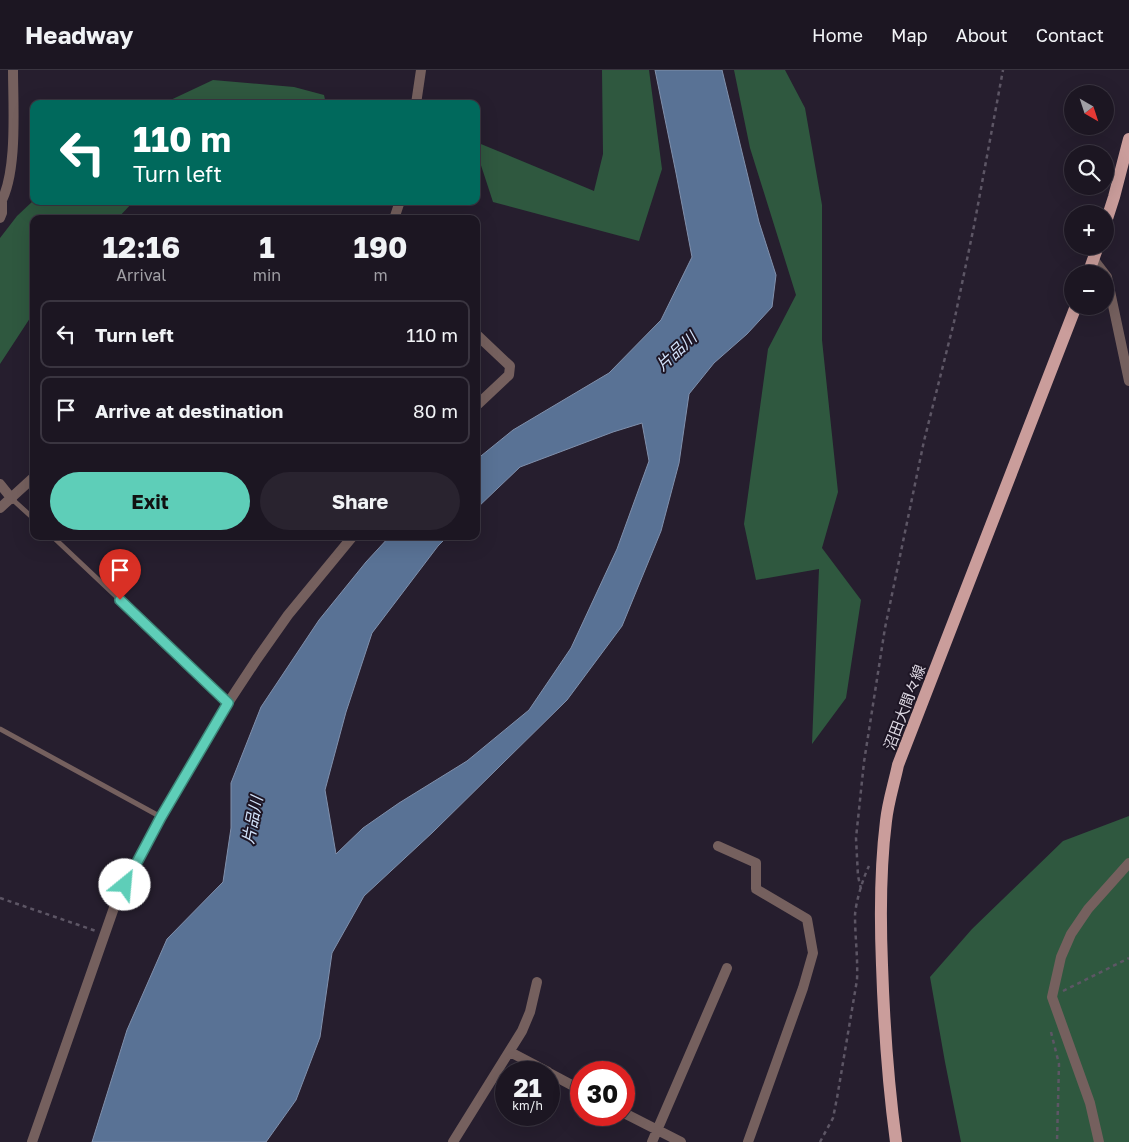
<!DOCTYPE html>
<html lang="en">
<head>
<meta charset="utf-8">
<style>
	body { margin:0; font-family:"Golos Text","Noto Sans JP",sans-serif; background:#29232f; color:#f1f3f6; height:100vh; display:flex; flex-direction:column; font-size:19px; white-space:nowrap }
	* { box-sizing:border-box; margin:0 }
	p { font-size:16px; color:#a09fa5 }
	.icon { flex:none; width:28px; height:28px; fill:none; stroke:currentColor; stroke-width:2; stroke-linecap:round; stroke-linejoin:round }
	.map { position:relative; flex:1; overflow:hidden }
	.details { position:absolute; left:30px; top:145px; width:450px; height:325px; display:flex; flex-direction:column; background:#1c1622; border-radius:10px; box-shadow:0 5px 20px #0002,0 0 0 1px #3a3540 }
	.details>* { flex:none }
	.guide { position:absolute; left:30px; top:30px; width:450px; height:105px; border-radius:10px; box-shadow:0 5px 20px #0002,0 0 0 1px #3a3540; background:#00695c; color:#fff; overflow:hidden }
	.needle { width:32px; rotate:141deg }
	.fabs { position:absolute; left:1064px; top:15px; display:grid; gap:10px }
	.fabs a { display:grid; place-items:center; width:50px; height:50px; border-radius:50%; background:#1c1622; box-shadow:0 5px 20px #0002,0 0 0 1px #3a3540; font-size:25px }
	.speed { position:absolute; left:495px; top:991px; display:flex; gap:10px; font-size:25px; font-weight:700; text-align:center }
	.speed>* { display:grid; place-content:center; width:65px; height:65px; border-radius:50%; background:#1c1622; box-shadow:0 5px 20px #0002,0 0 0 1px #3a3540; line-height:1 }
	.speed small { font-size:12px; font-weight:400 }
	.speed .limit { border:8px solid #d22; background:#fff; color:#111 }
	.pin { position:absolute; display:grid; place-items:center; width:42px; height:42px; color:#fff; margin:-51px -21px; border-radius:50% 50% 50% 0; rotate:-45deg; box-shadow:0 0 5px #0007 }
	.pin .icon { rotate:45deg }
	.me { position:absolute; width:55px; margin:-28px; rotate:28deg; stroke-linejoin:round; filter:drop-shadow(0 0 4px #0008) }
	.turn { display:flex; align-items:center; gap:18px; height:105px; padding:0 20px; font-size:22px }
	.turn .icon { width:65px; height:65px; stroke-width:2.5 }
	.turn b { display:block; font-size:35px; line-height:42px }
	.eta { display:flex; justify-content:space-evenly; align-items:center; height:85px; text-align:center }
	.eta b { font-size:30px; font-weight:700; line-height:35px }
	.action { display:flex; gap:10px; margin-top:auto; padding:10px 20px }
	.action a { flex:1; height:58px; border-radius:30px; background:#5eceb8; color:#111; font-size:20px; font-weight:700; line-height:58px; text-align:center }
	.action a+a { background:#29232f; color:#f1f3f6 }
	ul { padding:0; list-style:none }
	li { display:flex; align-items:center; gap:15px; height:68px; margin:0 10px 8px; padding:0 10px; border:2px solid #3a3540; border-radius:10px }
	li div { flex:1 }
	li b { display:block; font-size:19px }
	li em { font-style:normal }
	header { display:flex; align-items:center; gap:30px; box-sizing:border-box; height:70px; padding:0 25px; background:#1c1622; border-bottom:1px solid #3a3540 }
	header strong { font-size:24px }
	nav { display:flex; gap:28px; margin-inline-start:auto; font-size:18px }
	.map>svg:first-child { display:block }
</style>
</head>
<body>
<header>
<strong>Headway</strong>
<nav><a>Home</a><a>Map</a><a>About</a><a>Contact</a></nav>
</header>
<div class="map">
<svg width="1129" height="1072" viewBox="0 0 1129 1072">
	<rect width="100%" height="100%" fill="#261e2e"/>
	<!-- forest -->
	<path fill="#2f583f" d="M 602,0 L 649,0 L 662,99 L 639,171 L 493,132 L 476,80 L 476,72 L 594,121 L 603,84 Z
		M 734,0 L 785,0 L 805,38 L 822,135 L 822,270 L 838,422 L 822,478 L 861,530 L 846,628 L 812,674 L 819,499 L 756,510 L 744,454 L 768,279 L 796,225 L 750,78 Z
		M 213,10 L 294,17 L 324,25 L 326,34 L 162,34 Z
		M 34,130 L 134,131 L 117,149 L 34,149 L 34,242 L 0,294 L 0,168 L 17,146 Z
		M 1129,746 L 1129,1072 L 961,1072 L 945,992 L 930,907 L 972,859 L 1063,771 Z"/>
	<!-- water -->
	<path fill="#597295" stroke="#8090ac" d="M 655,0 L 722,0 L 759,152 L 776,205 L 772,237 L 747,264 L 714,293 L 689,324 L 679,393 L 661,461 L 622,556 L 567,630 L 433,762 L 364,826 L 332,883 L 320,967 L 296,1030 L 266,1072 L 92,1072 L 127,960 L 167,869 L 223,812 L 231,758 L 231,713 L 261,637 L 319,550 L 366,492 L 390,466 L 448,466 L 438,476 L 372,563 L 346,642 L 325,720 L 336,784 L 363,758 L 399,733 L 467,691 L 529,640 L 571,578 L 617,479 L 649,391 L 642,353 L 613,362 L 520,397 L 476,439 L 476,390 L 513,360 L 609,303 L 661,250 L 692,187 L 676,103 Z"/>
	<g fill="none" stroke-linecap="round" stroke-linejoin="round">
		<!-- path -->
		<path stroke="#5d5665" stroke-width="2.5" stroke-dasharray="4 4" stroke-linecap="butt" d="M 861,819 L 858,806 L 856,768 L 864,692 L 885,558 L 924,371 L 954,252 L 974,156 L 1003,0
			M 0,828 L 96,861
			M 1063,921 L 1129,888
			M 1051,962 L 1059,994 L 1057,1072
			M 820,1072 L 833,1048 L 837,1028 L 857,910 C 858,888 855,867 855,845 C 856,831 863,808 869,796"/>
		<!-- service -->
		<path stroke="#75605e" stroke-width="5" d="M 12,429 L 34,449
			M 52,466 L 228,632
			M 0,659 L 161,747"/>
		<!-- minor -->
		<path stroke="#75605e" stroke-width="10" d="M 416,34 L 421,0
			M 0,134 C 18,103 13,36 13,0
			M 0,148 L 2,143 L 2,132
			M 394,149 L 400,131
			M 1094,190 L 1107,207 L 1129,311
			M 476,264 L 510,296 L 509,305 L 476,336
			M 0,414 L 12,429
			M 0,438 L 34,407
			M 718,776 L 756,793 L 756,819 L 807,849 L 813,883 L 803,918 L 748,1072
			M 510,982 L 548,1002
			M 549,1003 L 581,1020
			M 624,1043 L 681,1072
			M 32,1072 L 116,832 L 161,747 L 228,633 L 257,589 L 288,545 L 353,466
			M 453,1072 L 522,961 L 530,942 L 537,912
			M 652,1072 L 727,898
			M 1099,1072 L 1090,1033 L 1052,927 L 1061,887 L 1071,864 L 1088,839 L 1129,793"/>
		<!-- primary -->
		<path stroke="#ca9d9b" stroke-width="12" d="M 1105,155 L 1114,127 L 1129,69
			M 1088,204 L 1098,176
			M 896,1072 C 888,1013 884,954 882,895 C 880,846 880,799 886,751 C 888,732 894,714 898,695 L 1076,236"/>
	</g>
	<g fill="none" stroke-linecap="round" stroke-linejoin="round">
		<defs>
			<path id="route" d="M 120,530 L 228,633 L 161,747 L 125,815"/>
		</defs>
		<!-- route casing -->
		<use href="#route" stroke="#3d8678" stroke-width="12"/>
		<!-- route -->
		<use href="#route" stroke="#5eceb8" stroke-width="9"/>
	</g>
	<g text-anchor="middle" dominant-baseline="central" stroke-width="4" stroke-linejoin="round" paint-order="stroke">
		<!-- street labels -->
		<g font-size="15" fill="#dbd6e1" stroke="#1d1524">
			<text transform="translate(904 637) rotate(-69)">沼田大間々線</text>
		</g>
		<!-- water labels -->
		<g font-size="16" font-style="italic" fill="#d3e3fb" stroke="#1d1524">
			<text transform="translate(676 281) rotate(-43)">片品川</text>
			<text transform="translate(252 750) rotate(-79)">片品川</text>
		</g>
	</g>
</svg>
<div class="fabs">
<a><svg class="needle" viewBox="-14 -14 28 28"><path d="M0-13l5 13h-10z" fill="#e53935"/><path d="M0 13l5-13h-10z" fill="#a09fa5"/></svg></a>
<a><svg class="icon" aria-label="search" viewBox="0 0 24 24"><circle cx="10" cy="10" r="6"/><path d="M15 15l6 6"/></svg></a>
<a>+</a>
<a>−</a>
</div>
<div class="speed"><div>21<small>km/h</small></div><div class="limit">30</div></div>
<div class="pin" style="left:120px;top:530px;background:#d93025"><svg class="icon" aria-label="arrive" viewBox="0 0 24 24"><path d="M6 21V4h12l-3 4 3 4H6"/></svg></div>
<svg class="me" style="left:125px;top:815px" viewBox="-20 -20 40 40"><circle r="19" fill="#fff"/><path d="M0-13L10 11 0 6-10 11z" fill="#5eceb8"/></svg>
<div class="guide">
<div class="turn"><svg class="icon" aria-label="left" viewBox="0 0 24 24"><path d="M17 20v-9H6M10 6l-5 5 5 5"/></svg><div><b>110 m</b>Turn left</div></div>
</div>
<section class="details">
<div class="eta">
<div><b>12:16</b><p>Arrival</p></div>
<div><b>1</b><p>min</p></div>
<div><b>190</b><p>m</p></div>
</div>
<ul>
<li><svg class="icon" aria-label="left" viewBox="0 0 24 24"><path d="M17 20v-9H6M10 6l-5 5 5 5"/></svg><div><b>Turn left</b></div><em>110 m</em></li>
<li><svg class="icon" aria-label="arrive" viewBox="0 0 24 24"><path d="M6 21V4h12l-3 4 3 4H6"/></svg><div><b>Arrive at destination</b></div><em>80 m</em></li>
</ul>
<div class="action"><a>Exit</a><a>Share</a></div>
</section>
</div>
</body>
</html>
